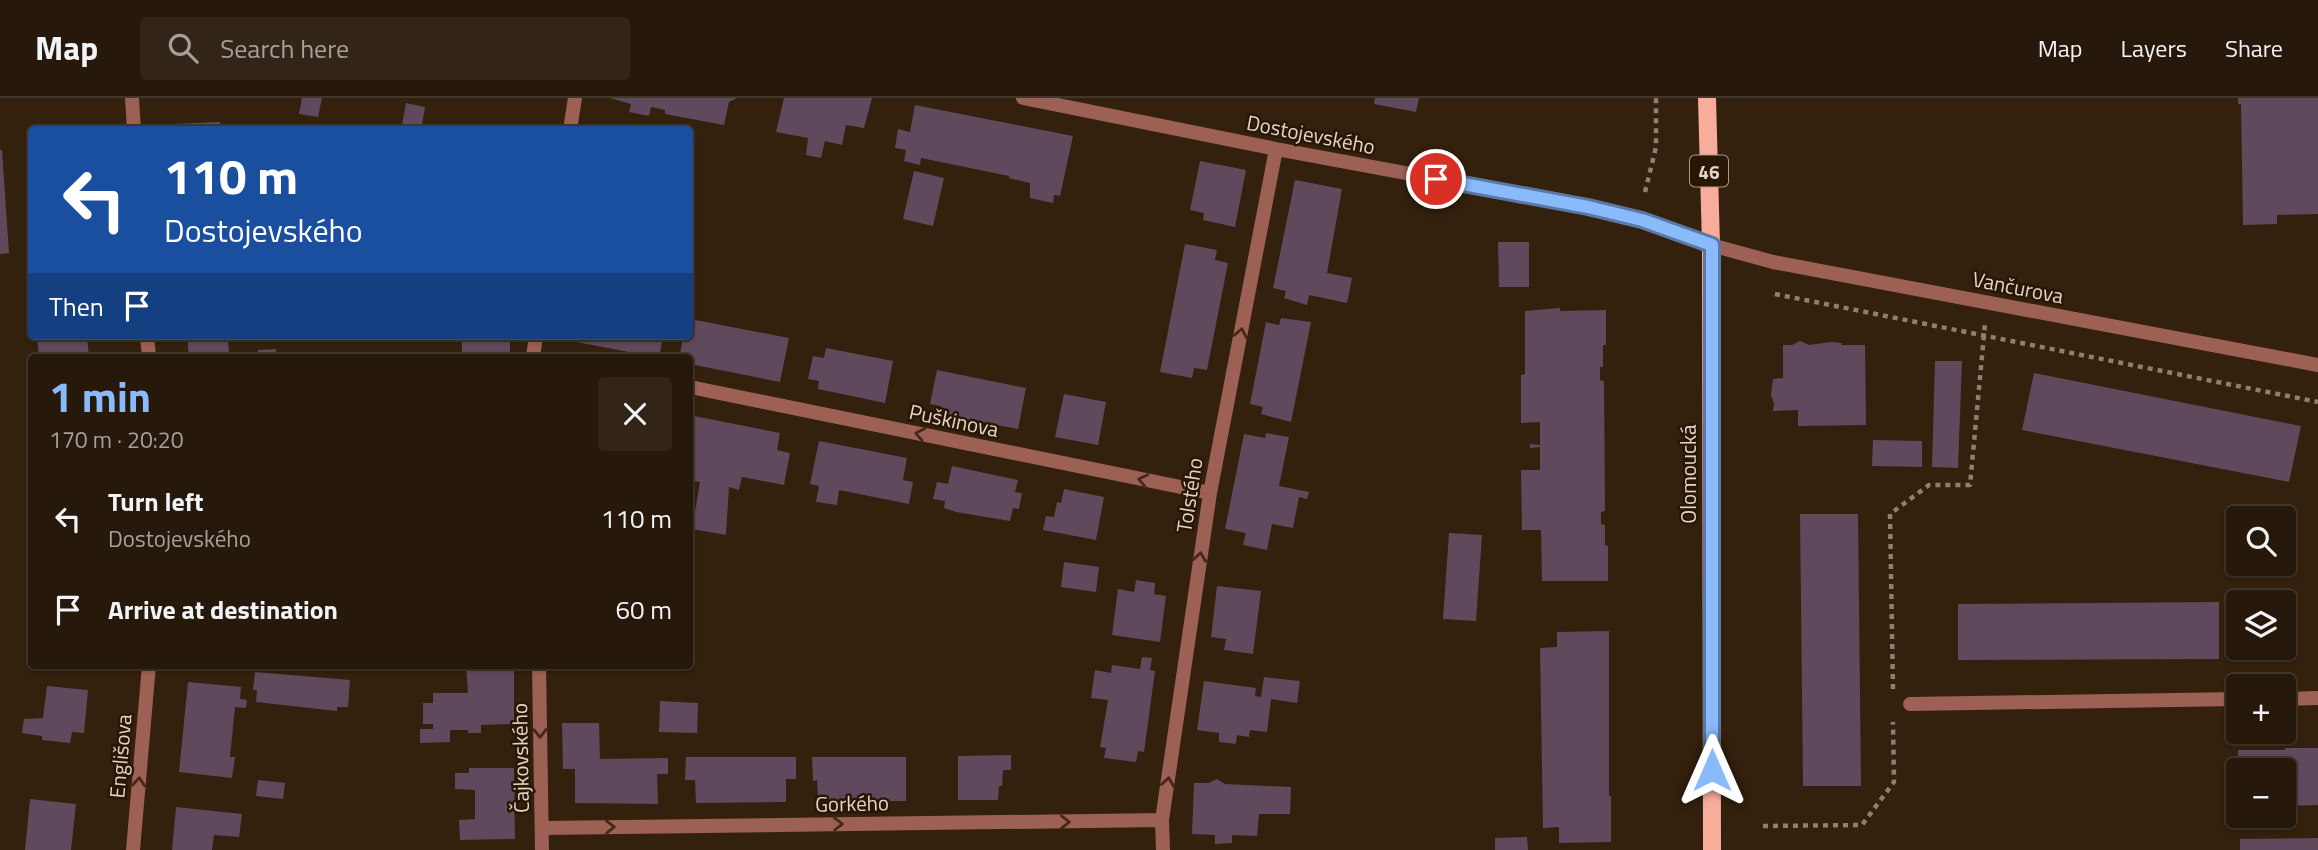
<!DOCTYPE html>
<html lang="en">
<head>
<meta charset="utf-8">
<style>
	body { margin:0; font-family:"Titillium Web",sans-serif; background:#322518; color:#f1f3f6; height:100vh; display:flex; flex-direction:column; font-size:26px; white-space:nowrap }
	* { box-sizing:border-box; margin:0 }
	p { font-size:23px; color:#a4a09c }
	.icon { flex:none; width:38px; height:38px; fill:none; stroke:currentColor; stroke-width:2; stroke-linecap:round; stroke-linejoin:round }
	.map { position:relative; flex:1; overflow:hidden }
	.drawer { position:absolute; left:28px; top:256px; width:665px; height:315px; display:flex; flex-direction:column; background:#26180a; border-radius:7px; box-shadow:0 2px 5px #0004,0 0 0 2px #42372b }
	.drawer>* { flex:none }
	.guide { position:absolute; left:28px; top:28px; width:665px; height:214px; border-radius:7px; box-shadow:0 2px 5px #0004,0 0 0 2px #42372b; background:#1a4fa0; color:#fff; overflow:hidden }
	.controls { position:absolute; left:2226px; top:408px; display:grid; gap:14px }
	.controls a { display:grid; place-items:center; width:70px; height:70px; border-radius:7px; background:#26180a; box-shadow:0 2px 5px #0004,0 0 0 2px #42372b; font-size:35px }
	.pin { position:absolute; display:grid; place-items:center; width:60px; height:60px; color:#fff; margin:-30px; border:4px solid #fff; border-radius:50%; box-shadow:0 2px 7px #0007 }
	.me { position:absolute; width:77px; margin:-38px; rotate:0deg; stroke-linejoin:round; filter:drop-shadow(0 0 5px #0008) }
	.turn { display:flex; align-items:center; gap:24px; height:147px; padding:0 21px; font-size:32px }
	.turn .icon { width:91px; height:91px; stroke-width:2.5 }
	.turn b { display:block; font-size:49px; line-height:60px }
	.then { display:flex; align-items:center; height:66px; padding:0 21px; background:#0003; gap:14px; font-size:26px }
	.round { display:grid; place-items:center; flex:none; width:74px; height:74px; border-radius:7px; background:#322518 }
	.summary { display:flex; align-items:center; justify-content:space-between; height:119px; padding:0 21px }
	h1 { font-size:42px; font-weight:700; line-height:52px; color:#89bafc }
	ul { padding:0; list-style:none }
	li { display:flex; align-items:center; gap:21px; height:91px; padding:0 21px }
	li div { flex:1 }
	li b { display:block; font-size:26px }
	li em { font-style:normal }
	header { display:flex; align-items:center; gap:42px; box-sizing:border-box; height:98px; padding:0 35px; background:#26180a; border-bottom:2px solid #42372b }
	header strong { font-size:33px }
	nav { display:flex; gap:38px; margin-inline-start:auto; font-size:24px }
	.search { width:490px; height:63px; background:#322518; display:flex; align-items:center; gap:18px; box-sizing:border-box; padding:0 24px; border-radius:7px; color:#a4a09c; font-size:26px }
	.map>svg:first-child { display:block }
</style>
</head>
<body>
<header>
<strong>Map</strong>
<div class="search"><svg class="icon" aria-label="search" viewBox="0 0 24 24"><circle cx="10" cy="10" r="6"/><path d="M15 15l6 6"/></svg>Search here</div>
<nav><a>Map</a><a>Layers</a><a>Share</a></nav>
</header>
<div class="map">
<svg width="2318" height="752" viewBox="0 0 2318 752">
	<rect width="100%" height="100%" fill="#33200d"/>
	<!-- building -->
	<path fill="#60495c" d="M 302,0 L 322,0 L 318,19 L 299,16 Z
		M 610,0 L 737,0 L 729,4 L 724,27 L 665,16 L 665,12 L 651,9 L 649,18 L 629,14 L 631,6 Z
		M 784,0 L 872,0 L 864,30 L 846,27 L 842,47 L 825,43 L 821,60 L 806,57 L 808,40 L 776,34 Z
		M 1375,0 L 1419,0 L 1416,14 L 1374,6 Z
		M 2238,0 L 2318,0 L 2318,116 L 2277,117 L 2277,126 L 2243,127 L 2241,6 L 2238,6 Z
		M 406,5 L 425,9 L 421,32 L 401,32 Z
		M 915,7 L 1073,38 L 1060,98 L 1054,97 L 1053,105 L 1030,100 L 1030,85 L 1009,80 L 1009,78 L 921,60 L 920,67 L 904,63 L 906,52 L 895,50 L 898,31 L 910,34 Z
		M 220,24 L 220,32 L 174,32 L 173,26 Z
		M 0,52 L 2,52 L 9,155 L 0,156 Z
		M 1200,63 L 1246,72 L 1235,129 L 1203,122 L 1204,115 L 1190,112 Z
		M 914,73 L 944,80 L 933,128 L 903,121 Z
		M 1295,82 L 1342,91 L 1327,175 L 1352,180 L 1347,205 L 1309,197 L 1307,207 L 1284,200 L 1286,193 L 1273,190 Z
		M 1498,144 L 1529,144 L 1529,189 L 1499,189 Z
		M 1185,146 L 1217,152 L 1215,162 L 1228,165 L 1207,272 L 1194,270 L 1192,280 L 1160,274 Z
		M 1560,210 L 1560,213 L 1606,212 L 1606,247 L 1603,247 L 1603,269 L 1600,269 L 1600,282 L 1604,283 L 1605,413 L 1601,414 L 1601,426 L 1605,427 L 1605,447 L 1608,448 L 1608,483 L 1542,483 L 1541,432 L 1522,432 L 1521,372 L 1540,372 L 1540,349 L 1530,350 L 1530,346 L 1540,347 L 1540,324 L 1521,325 L 1521,277 L 1525,276 L 1525,213 Z
		M 1281,220 L 1311,224 L 1291,324 L 1261,316 L 1263,309 L 1250,306 L 1266,224 L 1279,227 Z
		M 690,221 L 789,240 L 780,284 L 690,266 L 690,259 L 680,257 L 683,238 L 690,238 Z
		M 37,238 L 87,238 L 89,259 L 39,259 Z
		M 187,238 L 228,238 L 229,259 L 189,259 Z
		M 462,238 L 510,238 L 510,259 L 462,259 Z
		M 567,238 L 653,238 L 663,240 L 659,259 L 655,259 L 566,242 Z
		M 1800,243 L 1809,247 L 1831,244 L 1842,245 L 1841,247 L 1865,247 L 1866,327 L 1798,328 L 1798,312 L 1773,313 L 1774,306 L 1771,297 L 1773,281 L 1783,280 L 1783,247 L 1792,247 Z
		M 826,250 L 893,263 L 885,305 L 818,291 L 819,283 L 808,281 L 813,258 L 824,260 Z
		M 276,251 L 276,259 L 258,259 L 258,252 Z
		M 1935,263 L 1962,263 L 1958,370 L 1932,369 Z
		M 937,272 L 1026,290 L 1018,331 L 939,316 L 941,308 L 930,306 Z
		M 2034,275 L 2301,328 L 2289,384 L 2022,332 Z
		M 1064,296 L 1106,304 L 1098,347 L 1055,339 Z
		M 694,318 L 780,335 L 777,352 L 790,355 L 784,387 L 742,379 L 739,392 L 729,389 L 726,437 L 692,431 L 700,384 L 690,382 L 690,342 Z
		M 1266,335 L 1289,339 L 1279,388 L 1309,394 L 1307,401 L 1299,399 L 1293,430 L 1272,426 L 1267,452 L 1243,447 L 1246,435 L 1225,431 L 1244,336 L 1265,340 Z
		M 1873,342 L 1922,343 L 1922,369 L 1872,368 Z
		M 819,343 L 907,360 L 903,382 L 913,384 L 909,406 L 839,392 L 837,407 L 816,404 L 819,388 L 810,386 Z
		M 952,368 L 1018,382 L 1015,394 L 1022,395 L 1019,411 L 1013,410 L 1010,423 L 956,414 L 944,410 L 945,403 L 933,401 L 937,384 L 948,386 Z
		M 1064,391 L 1104,399 L 1096,442 L 1043,432 L 1046,418 L 1054,419 L 1057,404 L 1061,405 Z
		M 1800,416 L 1858,416 L 1861,688 L 1803,688 Z
		M 1449,435 L 1482,437 L 1476,523 L 1443,521 Z
		M 1064,464 L 1099,469 L 1096,494 L 1061,489 Z
		M 29,467 L 32,468 L 32,518 L 26,518 Z
		M 1136,482 L 1155,485 L 1154,496 L 1166,498 L 1160,544 L 1112,537 L 1118,491 L 1134,494 Z
		M 1217,488 L 1261,493 L 1253,556 L 1224,552 L 1226,541 L 1211,539 Z
		M 2219,504 L 2219,561 L 1958,562 L 1958,506 Z
		M 1609,533 L 1609,698 L 1611,698 L 1611,744 L 1559,745 L 1559,729 L 1543,730 L 1540,550 L 1557,549 L 1557,534 Z
		M 1142,559 L 1152,560 L 1150,572 L 1155,573 L 1144,654 L 1138,653 L 1136,664 L 1104,660 L 1106,650 L 1100,649 L 1108,602 L 1091,600 L 1095,572 L 1111,575 L 1112,567 L 1140,571 Z
		M 466,567 L 514,567 L 514,626 L 481,627 L 481,635 L 468,635 L 468,632 L 450,632 L 450,644 L 420,645 L 420,631 L 433,631 L 433,626 L 423,626 L 423,605 L 433,605 L 433,595 L 468,595 Z
		M 255,574 L 350,582 L 348,609 L 337,609 L 337,613 L 256,604 L 257,592 L 253,592 Z
		M 1264,579 L 1300,583 L 1297,605 L 1271,601 L 1267,634 L 1250,632 L 1249,639 L 1237,637 L 1236,646 L 1219,644 L 1219,635 L 1197,632 L 1204,583 L 1256,590 L 1255,598 L 1261,599 Z
		M 188,584 L 241,589 L 240,601 L 247,602 L 246,610 L 235,609 L 230,659 L 235,659 L 232,680 L 179,674 Z
		M 47,588 L 88,592 L 84,635 L 72,634 L 70,645 L 42,642 L 42,638 L 22,635 L 24,621 L 43,620 Z
		M 660,603 L 698,605 L 697,635 L 659,634 Z
		M 562,625 L 599,625 L 600,661 L 668,660 L 668,676 L 657,676 L 658,706 L 575,705 L 575,671 L 563,671 Z
		M 2285,650 L 2318,650 L 2318,707 L 2284,708 L 2284,672 L 2239,672 L 2238,652 L 2285,652 Z
		M 1011,657 L 1011,672 L 1003,672 L 1002,688 L 999,688 L 998,702 L 958,702 L 958,658 Z
		M 686,659 L 796,659 L 796,681 L 786,681 L 786,704 L 696,705 L 695,682 L 685,682 Z
		M 812,659 L 906,659 L 906,703 L 824,703 L 824,698 L 818,699 L 817,682 L 813,683 Z
		M 469,670 L 514,670 L 515,741 L 460,742 L 459,722 L 475,721 L 475,692 L 455,691 L 455,675 L 469,675 Z
		M 1217,681 L 1225,686 L 1291,689 L 1290,716 L 1259,716 L 1257,738 L 1232,737 L 1232,745 L 1215,746 L 1215,737 L 1192,736 L 1194,685 L 1209,685 Z
		M 258,682 L 285,685 L 283,701 L 256,698 Z
		M 30,701 L 76,706 L 71,752 L 25,752 Z
		M 176,709 L 242,716 L 239,739 L 214,737 L 212,752 L 172,752 Z
		M 1527,739 L 1528,752 L 1495,752 L 1495,740 Z
		M 2318,740 L 2318,752 L 2240,752 L 2240,741 Z"/>
	<g fill="none" stroke-linecap="round" stroke-linejoin="round">
		<!-- path -->
		<path stroke="#8f7f70" stroke-width="4.5" stroke-dasharray="5 5" stroke-linecap="butt" d="M 1645,94 L 1656,49 L 1656,0
			M 1775,196 L 2318,304
			M 1893,591 L 1890,416 L 1929,387 L 1970,387 L 1985,226
			M 1763,728 L 1862,727 L 1894,684 L 1893,624"/>
		<!-- street -->
		<path stroke="#9d6054" stroke-width="14" d="M 132,0 L 134,32
			M 1023,0 L 1276,51 L 1588,109 L 1642,123 L 1711,147 L 1773,164 L 2318,267
			M 570,32 L 575,0
			M 147,238 L 149,259
			M 533,259 L 536,238
			M 690,289 L 1210,395
			M 539,567 L 542,752
			M 2284,601 L 2318,600
			M 1910,606 L 2238,601
			M 542,730 L 1162,722
			M 133,752 L 149,567
			M 1163,752 L 1162,722 L 1210,395 L 1276,51"/>
		<!-- primary -->
		<path stroke="#f8ac9c" stroke-width="18" d="M 1707,0 L 1711,147 L 1712,752"/>
	</g>
	<!-- one-way arrows -->
	<defs><path id="oneway-chevron" d="M-2-3.5L2.5 0L-2 3.5" fill="none" stroke-width="1.6" stroke-linecap="round" stroke-linejoin="round" transform="scale(1.75)"/></defs>
	<g stroke="#462819">
		<use href="#oneway-chevron" transform="translate(1241 235) rotate(-79)"/>
		<use href="#oneway-chevron" transform="translate(920 336) rotate(-168)"/>
		<use href="#oneway-chevron" transform="translate(1143 382) rotate(-168)"/>
		<use href="#oneway-chevron" transform="translate(1200 459) rotate(-82)"/>
		<use href="#oneway-chevron" transform="translate(540 635) rotate(89)"/>
		<use href="#oneway-chevron" transform="translate(139 684) rotate(-85)"/>
		<use href="#oneway-chevron" transform="translate(1168 684) rotate(-82)"/>
		<use href="#oneway-chevron" transform="translate(1065 724) rotate(-1)"/>
		<use href="#oneway-chevron" transform="translate(838 726) rotate(-1)"/>
		<use href="#oneway-chevron" transform="translate(610 729) rotate(-1)"/>
	</g>
	<g fill="none" stroke-linecap="round" stroke-linejoin="round">
		<defs>
			<path id="route" d="M 1436,81 L 1588,109 L 1642,122 L 1712,147 L 1712,672"/>
		</defs>
		<!-- route casing -->
		<use href="#route" stroke="#5979a4" stroke-width="18"/>
		<!-- route -->
		<use href="#route" stroke="#89bafc" stroke-width="12"/>
	</g>
	<g text-anchor="middle" dominant-baseline="central" stroke-width="5" stroke-linejoin="round" paint-order="stroke">
		<!-- shield labels -->
		<rect fill="#291605" stroke="#aa9b8e" stroke-width="2" x="1690" y="57.5" width="38" height="31" rx="5"/>
		<g font-size="19" font-weight="bold" fill="#e2d4c9">
			<text x="1709" y="73">46</text>
		</g>
		<!-- street labels -->
		<g font-size="21" fill="#e2d4c9" stroke="#291605">
			<text transform="translate(1311 36) rotate(11)">Dostojevského</text>
			<text transform="translate(2018 189) rotate(11)">Vančurova</text>
			<text transform="translate(954 322) rotate(12)">Puškinova</text>
			<text transform="translate(1688 376) rotate(-90)">Olomoucká</text>
			<text transform="translate(1189 397) rotate(-81)">Tolstého</text>
			<text transform="translate(120 658) rotate(-85)">Englišova</text>
			<text transform="translate(520 660) rotate(-91)">Čajkovského</text>
			<text transform="translate(852 705) rotate(-1)">Gorkého</text>
		</g>
	</g>
</svg>
<div class="controls">
<a><svg class="icon" aria-label="search" viewBox="0 0 24 24"><circle cx="10" cy="10" r="6"/><path d="M15 15l6 6"/></svg></a>
<a><svg class="icon" aria-label="layers" viewBox="0 0 24 24"><path d="M12 4l9 5-9 5-9-5zM3 14l9 5 9-5"/></svg></a>
<a>+</a>
<a>−</a>
</div>
<div class="pin" style="left:1436px;top:81px;background:#d93025"><svg class="icon" aria-label="arrive" viewBox="0 0 24 24"><path d="M6 21V4h12l-3 4 3 4H6"/></svg></div>
<svg class="me" style="left:1712px;top:672px" viewBox="-20 -20 40 40"><path d="M0-17L14 15 0 8-14 15z" fill="#89bafc" stroke="#fff" stroke-width="4"/></svg>
<div class="guide">
<div class="turn"><svg class="icon" aria-label="left" viewBox="0 0 24 24"><path d="M17 20v-9H6M10 6l-5 5 5 5"/></svg><div><b>110 m</b>Dostojevského</div></div>
<div class="then">Then<svg class="icon" aria-label="arrive" viewBox="0 0 24 24"><path d="M6 21V4h12l-3 4 3 4H6"/></svg></div>
</div>
<section class="drawer">
<div class="summary"><div><h1>1 min</h1><p>170 m · 20:20</p></div><a class="round"><svg class="icon" aria-label="close" viewBox="0 0 24 24"><path d="M6 6l12 12M18 6L6 18"/></svg></a></div>
<ul>
<li><svg class="icon" aria-label="left" viewBox="0 0 24 24"><path d="M17 20v-9H6M10 6l-5 5 5 5"/></svg><div><b>Turn left</b><p>Dostojevského</p></div><em>110 m</em></li>
<li><svg class="icon" aria-label="arrive" viewBox="0 0 24 24"><path d="M6 21V4h12l-3 4 3 4H6"/></svg><div><b>Arrive at destination</b></div><em>60 m</em></li>
</ul>
</section>
</div>
</body>
</html>
